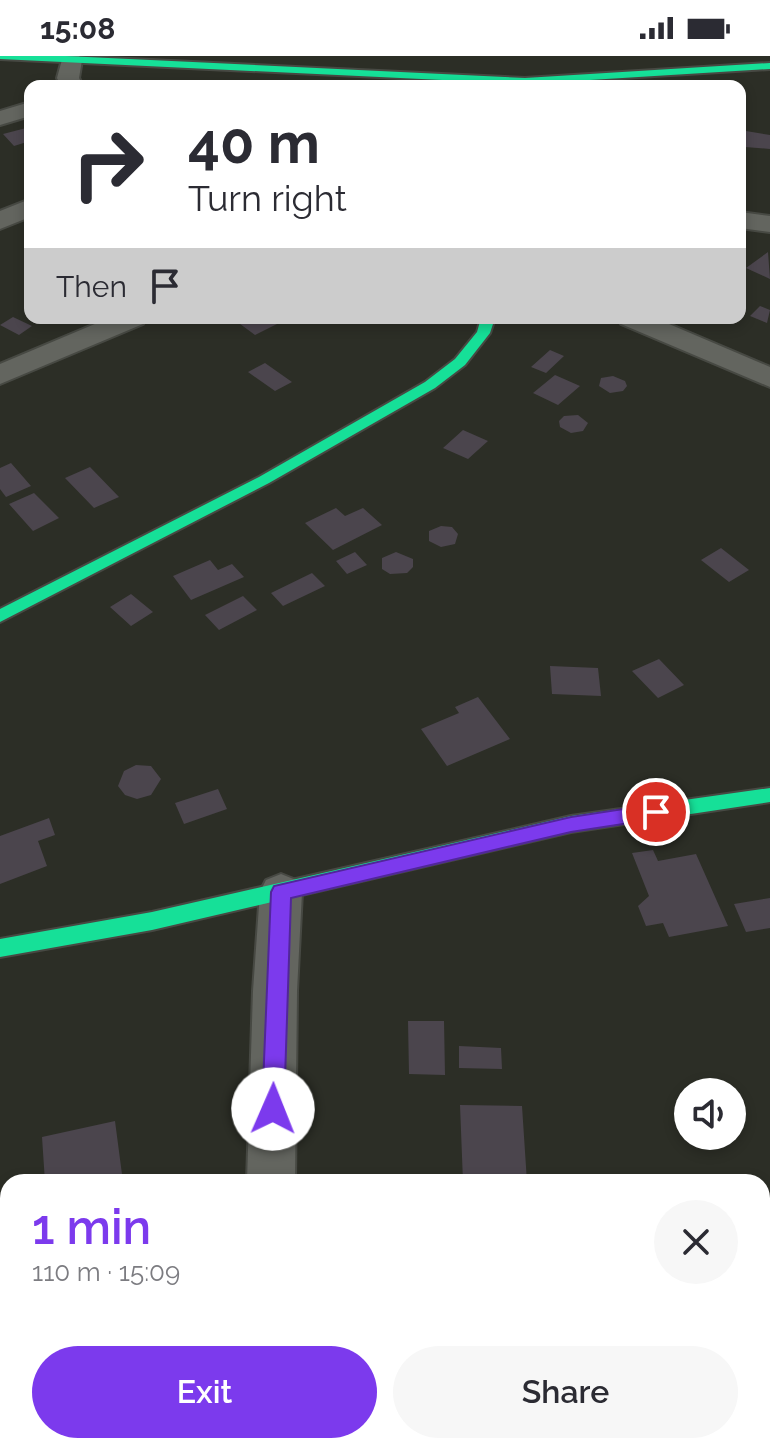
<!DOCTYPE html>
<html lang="en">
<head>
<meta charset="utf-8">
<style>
	body { margin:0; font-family:Raleway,sans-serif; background:#f7f7f7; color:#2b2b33; height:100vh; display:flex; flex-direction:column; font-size:30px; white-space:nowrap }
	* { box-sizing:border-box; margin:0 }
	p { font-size:26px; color:#7c7c81 }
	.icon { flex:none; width:44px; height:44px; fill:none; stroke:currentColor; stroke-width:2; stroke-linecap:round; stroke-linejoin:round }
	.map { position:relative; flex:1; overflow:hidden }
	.panel { position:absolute; left:0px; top:1118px; width:770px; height:280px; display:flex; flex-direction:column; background:#fff; border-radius:24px 24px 0 0; box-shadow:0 4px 12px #0003 }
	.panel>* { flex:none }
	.guide { position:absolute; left:24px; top:24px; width:722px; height:244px; border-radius:16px; box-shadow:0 4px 12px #0003; background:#fff; color:#2b2b33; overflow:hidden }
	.fabs { position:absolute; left:674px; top:1022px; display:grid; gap:16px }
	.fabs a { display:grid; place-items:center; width:72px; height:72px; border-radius:50%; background:#fff; box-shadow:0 4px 12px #0003; font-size:40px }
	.pin { position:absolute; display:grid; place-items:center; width:68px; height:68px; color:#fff; margin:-34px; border:4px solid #fff; border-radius:50%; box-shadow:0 2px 8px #0007 }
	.me { position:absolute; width:88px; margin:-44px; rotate:1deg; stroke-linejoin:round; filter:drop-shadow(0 0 6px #0008) }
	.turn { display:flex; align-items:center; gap:28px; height:168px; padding:0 32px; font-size:36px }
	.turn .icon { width:104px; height:104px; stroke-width:2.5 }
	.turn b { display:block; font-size:56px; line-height:68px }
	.then { display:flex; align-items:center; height:76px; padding:0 32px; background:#0003; gap:16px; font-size:30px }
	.round { display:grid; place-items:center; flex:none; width:84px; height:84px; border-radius:42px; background:#f7f7f7 }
	.headline { display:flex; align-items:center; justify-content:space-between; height:136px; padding:0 32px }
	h1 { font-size:48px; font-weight:600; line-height:60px; color:#7c3aed }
	.action { display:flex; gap:16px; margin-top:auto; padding:16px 32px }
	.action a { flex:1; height:92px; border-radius:48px; background:#7c3aed; color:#fff; font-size:32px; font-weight:600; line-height:92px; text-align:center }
	.action a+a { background:#f7f7f7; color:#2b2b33 }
	.status { display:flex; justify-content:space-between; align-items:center; height:56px; padding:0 40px; background:#fff; direction:ltr }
	.status svg { height:22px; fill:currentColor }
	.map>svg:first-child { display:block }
</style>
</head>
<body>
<div class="status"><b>15:08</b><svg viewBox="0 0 49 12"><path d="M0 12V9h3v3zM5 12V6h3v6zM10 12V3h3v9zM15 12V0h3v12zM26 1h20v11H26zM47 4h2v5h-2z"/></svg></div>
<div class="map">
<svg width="770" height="1398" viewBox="0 0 770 1398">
	<rect width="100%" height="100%" fill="#2c2e26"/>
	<!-- building -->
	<path fill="#4b454d" d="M 30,71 L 30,85 L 14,90 L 3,78 Z
		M 746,75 L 770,79 L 770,93 L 745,91 Z
		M 768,196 L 770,223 L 746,212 Z
		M 760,250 L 770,254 L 767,267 L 750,260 Z
		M 13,261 L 32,270 L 19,279 L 0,269 Z
		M 232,262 L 289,262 L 255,279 Z
		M 550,294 L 564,300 L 546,317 L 531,311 Z
		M 265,307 L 292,326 L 275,335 L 248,316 Z
		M 555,319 L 580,330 L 558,349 L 533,337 Z
		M 613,320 L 625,325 L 627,330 L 623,335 L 610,337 L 599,330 L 601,322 Z
		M 578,359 L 588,367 L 583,375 L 571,377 L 560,371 L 559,365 L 564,360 Z
		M 463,374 L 488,385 L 468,403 L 443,392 Z
		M 11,407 L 31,430 L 6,441 L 0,433 L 0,412 Z
		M 90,411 L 119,441 L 94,452 L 65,422 Z
		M 34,437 L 59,462 L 33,475 L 9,448 Z
		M 336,452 L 345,460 L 363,452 L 382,469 L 333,494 L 305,467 Z
		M 441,470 L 452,471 L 458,478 L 455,488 L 441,491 L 429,485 L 429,475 Z
		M 721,492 L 749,514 L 729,526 L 701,504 Z
		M 355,496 L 367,509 L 347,518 L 336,505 Z
		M 396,496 L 413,503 L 413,511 L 407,517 L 390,518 L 382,513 L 382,502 Z
		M 210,504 L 218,514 L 232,508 L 244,521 L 191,544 L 173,520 Z
		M 312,517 L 325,530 L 283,550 L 271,537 Z
		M 131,538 L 153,556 L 131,570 L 110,551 Z
		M 243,540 L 257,554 L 219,574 L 205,559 Z
		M 659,603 L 684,629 L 658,642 L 632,615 Z
		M 550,610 L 598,612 L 601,640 L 552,638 Z
		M 478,641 L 510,683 L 447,710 L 421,673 L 459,657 L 455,651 Z
		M 136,709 L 151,710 L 161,723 L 151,739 L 137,743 L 125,739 L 118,730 L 124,715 Z
		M 218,733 L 227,753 L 184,768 L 175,747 Z
		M 49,762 L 55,779 L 38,785 L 47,810 L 0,828 L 0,780 Z
		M 653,794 L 658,805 L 696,798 L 728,870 L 669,881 L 663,867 L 646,870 L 638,850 L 649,840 L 632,797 Z
		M 770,842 L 770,872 L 746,876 L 734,848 Z
		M 408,965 L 444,965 L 445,1019 L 409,1018 Z
		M 459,990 L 501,992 L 502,1013 L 459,1012 Z
		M 460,1049 L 522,1050 L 527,1126 L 463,1126 Z
		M 115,1065 L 123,1126 L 45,1126 L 42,1081 Z
		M 0,1368 L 8,1368 L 8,1390 L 52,1390 L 51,1398 L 0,1398 Z"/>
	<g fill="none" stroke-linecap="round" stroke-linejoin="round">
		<defs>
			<path id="street" d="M 63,0 L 79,0 L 82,4 L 79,22 L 83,30 L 61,30 L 57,22 Z
				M 30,46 L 30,60 L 0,69 L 0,55 Z
				M 30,143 L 30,161 L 0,173 L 0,155 Z
				M 740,156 L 770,160 L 770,176 L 740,172 Z
				M 109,262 L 147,262 L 143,268 L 0,328 L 0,308 Z
				M 617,262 L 655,262 L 770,311 L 770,331 L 621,268 Z
				M 281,818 L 296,824 L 302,836 L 297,935 L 295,1126 L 247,1126 L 253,935 L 260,836 L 266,824 Z
				M 8,1241 L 8,1293 L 0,1294 L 0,1242 Z
				M 770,1292 L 770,1344 L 762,1345 L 762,1293 Z
				M 240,1390 L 294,1390 L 294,1398 L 240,1398 Z"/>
			<path id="fast" d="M 0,0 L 66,0 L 525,22 L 770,7 L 770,13 L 525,28 L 0,3 Z
				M 481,262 L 495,262 L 490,277 L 465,309 L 435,332 L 269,427 L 0,566 L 0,553 L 259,421 L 425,326 L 455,303 L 477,276 Z
				M 770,732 L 770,746 L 571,776 L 152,874 L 0,901 L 0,883 L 152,856 L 571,760 Z"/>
		</defs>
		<!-- street casing -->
		<use href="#street" stroke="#474943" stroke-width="4"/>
		<!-- fast casing -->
		<use href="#fast" stroke="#474943" stroke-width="4"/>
		<!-- street -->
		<use href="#street" fill="#63655f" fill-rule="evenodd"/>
		<!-- fast -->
		<use href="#fast" fill="#16e098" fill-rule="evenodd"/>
	</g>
	<!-- route -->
	<path fill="#7c3aed" stroke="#51269a" stroke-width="2" d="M 656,748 L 663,750 L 666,756 L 663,761 L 656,763 L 571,776 L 291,842 L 284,1053 L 280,1060 L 273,1064 L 265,1060 L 262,1053 L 271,836 L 274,830 L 571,761 Z"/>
</svg>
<div class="fabs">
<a><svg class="icon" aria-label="sound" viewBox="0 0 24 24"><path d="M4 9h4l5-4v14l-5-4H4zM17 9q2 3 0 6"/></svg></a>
</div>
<div class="pin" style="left:656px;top:756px;background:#d93025"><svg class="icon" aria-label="arrive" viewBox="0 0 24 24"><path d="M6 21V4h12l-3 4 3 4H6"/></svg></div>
<svg class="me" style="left:273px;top:1053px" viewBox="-20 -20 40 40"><circle r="19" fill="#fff"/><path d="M0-13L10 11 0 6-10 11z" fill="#7c3aed"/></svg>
<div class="guide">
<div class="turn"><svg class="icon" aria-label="right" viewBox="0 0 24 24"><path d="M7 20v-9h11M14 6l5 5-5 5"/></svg><div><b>40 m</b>Turn right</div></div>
<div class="then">Then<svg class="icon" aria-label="arrive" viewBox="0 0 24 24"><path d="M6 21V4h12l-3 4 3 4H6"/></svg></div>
</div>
<section class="panel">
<div class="headline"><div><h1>1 min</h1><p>110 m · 15:09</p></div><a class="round"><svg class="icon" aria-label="close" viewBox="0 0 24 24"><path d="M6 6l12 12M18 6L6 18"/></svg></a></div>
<div class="action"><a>Exit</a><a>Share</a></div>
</section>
</div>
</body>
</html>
